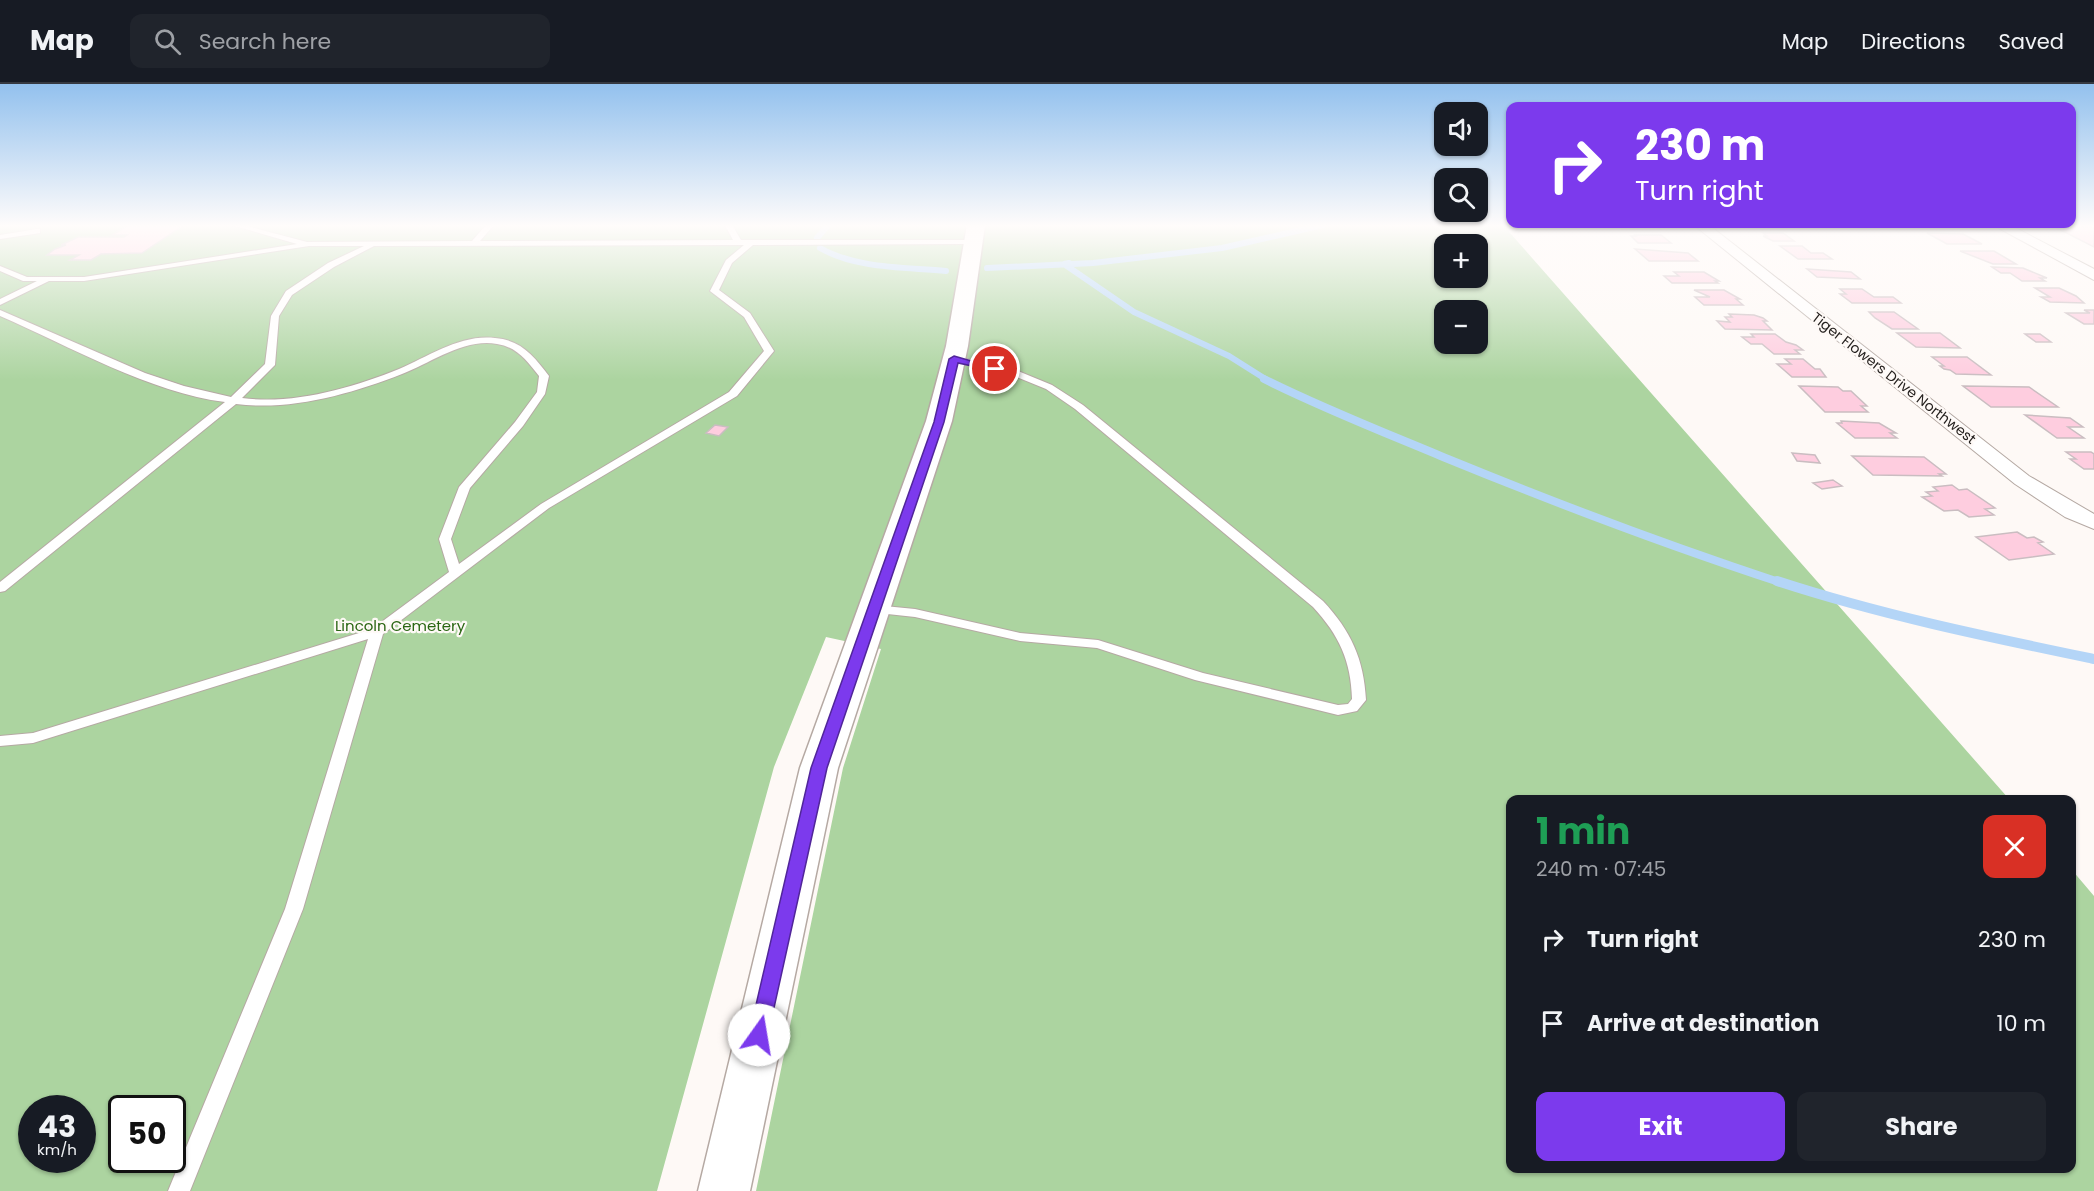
<!DOCTYPE html>
<html lang="en">
<head>
<meta charset="utf-8">
<style>
	body { margin:0; font-family:Poppins,sans-serif; background:#20242c; color:#f1f3f6; height:100vh; display:flex; flex-direction:column; font-size:22px; white-space:nowrap }
	* { box-sizing:border-box; margin:0 }
	p { font-size:20px; color:#9ea1a6 }
	.icon { flex:none; width:33px; height:33px; fill:none; stroke:currentColor; stroke-width:2; stroke-linecap:round; stroke-linejoin:round }
	.map { position:relative; flex:1; overflow:hidden }
	.panel { position:absolute; left:1506px; top:711px; width:570px; height:378px; display:flex; flex-direction:column; background:#171b24; border-radius:12px; box-shadow:0 2px 4px #0004 }
	.panel>* { flex:none }
	.banner { position:absolute; left:1506px; top:18px; width:570px; height:126px; border-radius:12px; box-shadow:0 2px 4px #0004; background:#7c3aed; color:#fff; overflow:hidden }
	.controls { position:absolute; left:1434px; top:18px; display:grid; gap:12px }
	.controls a { display:grid; place-items:center; width:54px; height:54px; border-radius:12px; background:#171b24; box-shadow:0 2px 4px #0004; font-size:30px }
	.speed { position:absolute; left:18px; top:1011px; display:flex; gap:12px; font-size:30px; font-weight:700; text-align:center }
	.speed>* { display:grid; place-content:center; width:78px; height:78px; border-radius:50%; background:#171b24; box-shadow:0 2px 4px #0004; line-height:1 }
	.speed small { font-size:15px; font-weight:400 }
	.speed .limit { border:3px solid #111; border-radius:9px; background:#fff; color:#111 }
	.pin { position:absolute; display:grid; place-items:center; width:51px; height:51px; color:#fff; margin:-26px; border:3px solid #fff; border-radius:50%; box-shadow:0 2px 6px #0007 }
	.me { position:absolute; width:66px; margin:-33px; rotate:13deg; stroke-linejoin:round; filter:drop-shadow(0 0 4px #0008) }
	.turn { display:flex; align-items:center; gap:21px; height:126px; padding:0 30px; font-size:27px }
	.turn .icon { width:78px; height:78px; stroke-width:2.5 }
	.turn b { display:block; font-size:42px; line-height:51px }
	.round { display:grid; place-items:center; flex:none; width:63px; height:63px; border-radius:12px; background:#20242c }
	.headline { display:flex; align-items:center; justify-content:space-between; height:102px; padding:0 30px }
	h1 { font-size:36px; font-weight:700; line-height:45px; color:#1e9e55 }
	.action { display:flex; gap:12px; margin-top:auto; padding:12px 30px }
	.action a { flex:1; height:69px; border-radius:12px; background:#7c3aed; color:#fff; font-size:24px; font-weight:700; line-height:69px; text-align:center }
	.action a+a { background:#20242c; color:#f1f3f6 }
	ul { padding:0; list-style:none }
	li { display:flex; align-items:center; gap:18px; height:84px; padding:0 30px }
	li div { flex:1 }
	li b { display:block; font-size:22px }
	li em { font-style:normal }
	header { display:flex; align-items:center; gap:36px; box-sizing:border-box; height:84px; padding:0 30px; background:#171b24; border-bottom:2px solid #363941 }
	header strong { font-size:28px }
	nav { display:flex; gap:33px; margin-inline-start:auto; font-size:21px }
	.search { width:420px; height:54px; background:#20242c; display:flex; align-items:center; gap:15px; box-sizing:border-box; padding:0 21px; border-radius:12px; color:#9ea1a6; font-size:22px }
	.map>svg:first-child { display:block }
</style>
</head>
<body>
<header>
<strong>Map</strong>
<div class="search"><svg class="icon" aria-label="search" viewBox="0 0 24 24"><circle cx="10" cy="10" r="6"/><path d="M15 15l6 6"/></svg>Search here</div>
<nav><a>Map</a><a>Directions</a><a>Saved</a></nav>
</header>
<div class="map">
<svg width="2094" height="1107" viewBox="0 0 2094 1107">
	<rect width="100%" height="100%" fill="#fef9f6"/>
	<!-- green -->
	<path fill="#acd4a0" fill-rule="evenodd" d="M 0,141 L 1503,141 L 2009,715 L 1510,716 L 1510,1084 L 2072,1084 L 2072,786 L 2094,812 L 2094,1107 L 756,1107 L 843,684 L 881,565 L 826,553 L 774,683 L 657,1107 L 0,1107 ZM 1444,160 L 1478,160 L 1478,194 L 1444,194 ZM 1444,226 L 1478,226 L 1478,260 L 1444,260 ZM 32,1024 L 82,1024 L 82,1076 L 32,1076 ZM 122,1024 L 172,1024 L 172,1076 L 122,1076 Z"/>
	<g fill="none" stroke-linecap="round" stroke-linejoin="round">
		<!-- stream-far2 -->
		<path stroke="#b4d5f7" stroke-width="6" d="M 817,154 L 828,141
			M 820,164 C 857,185 905,183 946,187
			M 1069,179 L 1064,180 L 1134,228 L 1229,272 L 1267,296
			M 987,184 L 1093,179 L 1222,164 L 1323,141"/>
		<!-- stream-far1 -->
		<path stroke="#b4d5f7" stroke-width="8" d="M 1264,295 C 1324,325 1386,349 1448,375 C 1558,420 1669,462 1782,499"/>
		<!-- stream -->
		<path stroke="#b4d5f7" stroke-width="10" d="M 1777,497 C 1881,531 1988,553 2094,575"/>
	</g>
	<!-- building -->
	<path fill="#fecddf" stroke="#cabdc1" stroke-width="1.5" d="M 129,141 L 184,141 L 142,169 L 101,170 L 91,176 L 70,176 L 79,171 L 47,171 L 55,165 L 66,161 L 61,161 L 78,153 L 124,153 L 127,151 L 112,151 Z
		M 1617,141 L 1655,141 L 1660,145 L 1622,145 Z
		M 2055,143 L 2094,143 L 2094,163 Z
		M 1763,149 L 1783,149 L 1794,157 L 1773,157 L 1763,152 L 1767,152 Z
		M 1927,149 L 1963,150 L 1982,160 L 1947,160 Z
		M 1635,151 L 1661,151 L 1671,159 L 1638,159 L 1631,152 L 1636,152 Z
		M 1780,162 L 1802,162 L 1811,169 L 1823,169 L 1832,175 L 1798,175 Z
		M 1635,165 L 1688,169 L 1698,177 L 1649,177 Z
		M 1960,167 L 1994,167 L 2016,180 L 1993,180 Z
		M 1992,183 L 2023,184 L 2047,194 L 2040,194 L 2045,197 L 2022,197 L 2010,189 L 2001,189 Z
		M 1807,185 L 1851,188 L 1860,195 L 1817,193 Z
		M 1674,188 L 1704,188 L 1719,197 L 1715,197 L 1718,199 L 1672,199 L 1664,192 L 1679,192 Z
		M 2035,204 L 2059,204 L 2076,212 L 2084,219 L 2050,218 L 2041,213 L 2050,213 Z
		M 1840,205 L 1862,205 L 1874,213 L 1893,213 L 1901,219 L 1852,219 L 1840,210 L 1846,210 Z
		M 1694,206 L 1724,206 L 1740,215 L 1736,215 L 1743,221 L 1704,221 L 1695,213 L 1710,213 Z
		M 2084,226 L 2094,226 L 2094,240 L 2084,240 L 2066,229 L 2090,229 Z
		M 1869,228 L 1894,228 L 1918,245 L 1892,245 L 1875,234 Z
		M 1729,230 L 1754,231 L 1763,234 L 1767,237 L 1763,237 L 1772,246 L 1725,245 L 1717,237 L 1730,238 L 1725,233 L 1732,233 Z
		M 1897,249 L 1940,249 L 1960,264 L 1916,263 Z
		M 1751,250 L 1775,250 L 1786,258 L 1796,261 L 1803,266 L 1795,266 L 1800,270 L 1774,270 L 1762,260 L 1751,260 L 1742,253 L 1754,253 Z
		M 2025,250 L 2040,250 L 2051,258 L 2036,258 Z
		M 1932,273 L 1967,273 L 1991,291 L 1956,290 L 1950,286 L 1944,285 L 1940,282 L 1944,282 Z
		M 1785,275 L 1803,275 L 1815,285 L 1820,285 L 1826,293 L 1792,293 L 1777,280 L 1791,280 Z
		M 1799,302 L 1838,303 L 1843,307 L 1851,307 L 1867,322 L 1861,322 L 1868,328 L 1825,328 Z
		M 1963,302 L 2029,303 L 2058,323 L 1991,323 Z
		M 2025,331 L 2070,334 L 2083,343 L 2068,343 L 2084,354 L 2057,354 Z
		M 1841,337 L 1879,339 L 1896,349 L 1890,349 L 1897,354 L 1855,354 L 1837,339 L 1842,339 Z
		M 715,341 L 728,343 L 719,352 L 706,349 Z
		M 2066,368 L 2091,368 L 2094,370 L 2094,385 L 2084,385 L 2070,375 L 2076,375 Z
		M 1792,369 L 1815,371 L 1820,379 L 1797,377 Z
		M 1852,372 L 1924,373 L 1946,390 L 1939,390 L 1942,392 L 1873,391 Z
		M 1833,396 L 1842,402 L 1822,405 L 1813,399 Z
		M 1952,401 L 1959,406 L 1967,405 L 1995,424 L 1985,425 L 1994,431 L 1969,433 L 1958,426 L 1944,427 L 1922,413 L 1932,412 L 1926,408 L 1938,407 L 1933,403 Z
		M 2017,448 L 2027,454 L 2034,453 L 2043,458 L 2038,459 L 2054,470 L 2009,476 L 1976,453 Z"/>
	<g fill="none" stroke-linecap="round" stroke-linejoin="round">
		<defs>
			<path id="lane" d="M 232,141 L 243,141 L 307,158 L 472,157 L 486,141 L 494,141 L 480,157 L 733,156 L 725,141 L 732,141 L 741,156 L 974,156 L 978,158 L 974,160 L 753,161 L 732,179 L 719,206 L 750,229 L 774,267 L 737,312 L 549,424 L 383,550 L 303,825 L 190,1107 L 168,1107 L 285,825 L 368,555 L 33,659 L 0,662 L 0,652 L 33,649 L 372,545 L 449,488 L 439,455 L 459,403 L 515,338 L 537,308 L 539,292 C 527,277 517,263 497,260 C 464,254 431,279 402,290 C 351,310 291,327 236,320 L 5,507 L 0,508 L 0,498 L 225,318 C 151,309 69,262 0,232 L 0,226 L 145,289 L 184,302 L 231,313 L 265,280 L 271,232 L 286,207 L 328,179 L 364,162 L 309,162 L 84,197 L 49,197 L 0,221 L 0,215 L 37,197 L 23,197 L 0,187 L 0,182 L 27,193 L 84,193 L 297,160 ZM 744,161 L 726,176 L 710,207 L 744,233 L 764,267 L 729,308 L 541,420 L 459,480 L 451,455 L 470,404 L 523,342 L 545,310 L 549,292 C 534,272 521,256 495,254 C 461,250 429,272 399,285 C 352,304 293,321 242,314 L 275,281 L 279,232 L 292,211 L 334,183 L 374,162 Z
				M 37,145 L 40,145 L 40,149 L 0,155 L 0,151 Z
				M 954,272 L 1018,287 L 1052,301 L 1083,321 L 1323,517 C 1351,547 1364,575 1366,616 L 1357,627 L 1338,631 L 1195,596 L 1097,564 L 1020,557 L 915,533 L 869,528 L 867,525 L 869,522 L 874,521 L 915,525 L 1020,549 L 1098,556 L 1203,589 L 1338,621 L 1348,620 L 1352,615 C 1351,577 1339,551 1313,523 L 1075,325 L 1046,305 L 1012,291 L 951,277 L 951,273 Z"/>
			<path id="street" d="M 1694,141 L 1709,141 L 2029,392 L 2094,430 L 2094,445 L 2065,433 L 2015,400 Z
				M 1993,141 L 2010,141 L 2094,185 L 2094,196 Z"/>
			<path id="secondary" d="M 967,141 L 985,141 L 968,262 L 952,337 L 838,684 L 750,1107 L 698,1107 L 800,684 L 926,337 L 946,262 Z"/>
		</defs>
		<!-- lane casing -->
		<use href="#lane" stroke="#b5a9a3" stroke-width="2"/>
		<!-- street casing -->
		<use href="#street" stroke="#b5a9a3" stroke-width="2"/>
		<!-- secondary casing -->
		<use href="#secondary" stroke="#b5a9a3" stroke-width="3"/>
		<!-- lane -->
		<use href="#lane" fill="#fff" fill-rule="evenodd"/>
		<!-- street -->
		<use href="#street" fill="#fff" fill-rule="evenodd"/>
		<!-- secondary -->
		<use href="#secondary" fill="#fff" fill-rule="evenodd"/>
	</g>
	<!-- sky -->
	<linearGradient id="sky" x2="0" y2="1"><stop stop-color="#93c1ee"/><stop offset="0.48" stop-color="#fffcfb"/><stop offset="1" stop-color="#fffcfb" stop-opacity="0"/></linearGradient>
	<rect width="2094" height="296" fill="url(#sky)"/>
	<!-- route -->
	<path fill="#7c3aed" stroke="#51269a" stroke-width="1.5" d="M 954,272 L 999,285 L 995,287 L 958,279 L 944,338 L 827,684 L 768,951 L 766,957 L 759,960 L 752,957 L 749,951 L 811,684 L 934,338 L 949,275 Z"/>
	<g text-anchor="middle" dominant-baseline="central" stroke-width="4.5" stroke-linejoin="round" paint-order="stroke">
		<!-- far-street labels -->
		<g font-size="14" fill="#25211f" stroke="#fef9f6">
			<text transform="translate(1894 294) rotate(38)">Tiger Flowers Drive Northwest</text>
		</g>
		<!-- park labels -->
		<g font-size="15" fill="#2a6613" stroke="#fef9f6">
			<text x="400" y="541">Lincoln Cemetery</text>
		</g>
	</g>
</svg>
<div class="controls">
<a><svg class="icon" aria-label="sound" viewBox="0 0 24 24"><path d="M4 9h4l5-4v14l-5-4H4zM17 9q2 3 0 6"/></svg></a>
<a><svg class="icon" aria-label="search" viewBox="0 0 24 24"><circle cx="10" cy="10" r="6"/><path d="M15 15l6 6"/></svg></a>
<a>+</a>
<a>−</a>
</div>
<div class="speed"><div>43<small>km/h</small></div><div class="limit">50</div></div>
<div class="pin" style="left:995px;top:285px;background:#d93025"><svg class="icon" aria-label="arrive" viewBox="0 0 24 24"><path d="M6 21V4h12l-3 4 3 4H6"/></svg></div>
<svg class="me" style="left:759px;top:951px" viewBox="-20 -20 40 40"><circle r="19" fill="#fff"/><path d="M0-13L10 11 0 6-10 11z" fill="#7c3aed"/></svg>
<div class="banner">
<div class="turn"><svg class="icon" aria-label="right" viewBox="0 0 24 24"><path d="M7 20v-9h11M14 6l5 5-5 5"/></svg><div><b>230 m</b>Turn right</div></div>
</div>
<section class="panel">
<div class="headline"><div><h1>1 min</h1><p>240 m · 07:45</p></div><a class="round" style="background:#d93025;color:#fff"><svg class="icon" aria-label="close" viewBox="0 0 24 24"><path d="M6 6l12 12M18 6L6 18"/></svg></a></div>
<ul>
<li><svg class="icon" aria-label="right" viewBox="0 0 24 24"><path d="M7 20v-9h11M14 6l5 5-5 5"/></svg><div><b>Turn right</b></div><em>230 m</em></li>
<li><svg class="icon" aria-label="arrive" viewBox="0 0 24 24"><path d="M6 21V4h12l-3 4 3 4H6"/></svg><div><b>Arrive at destination</b></div><em>10 m</em></li>
</ul>
<div class="action"><a>Exit</a><a>Share</a></div>
</section>
</div>
</body>
</html>
